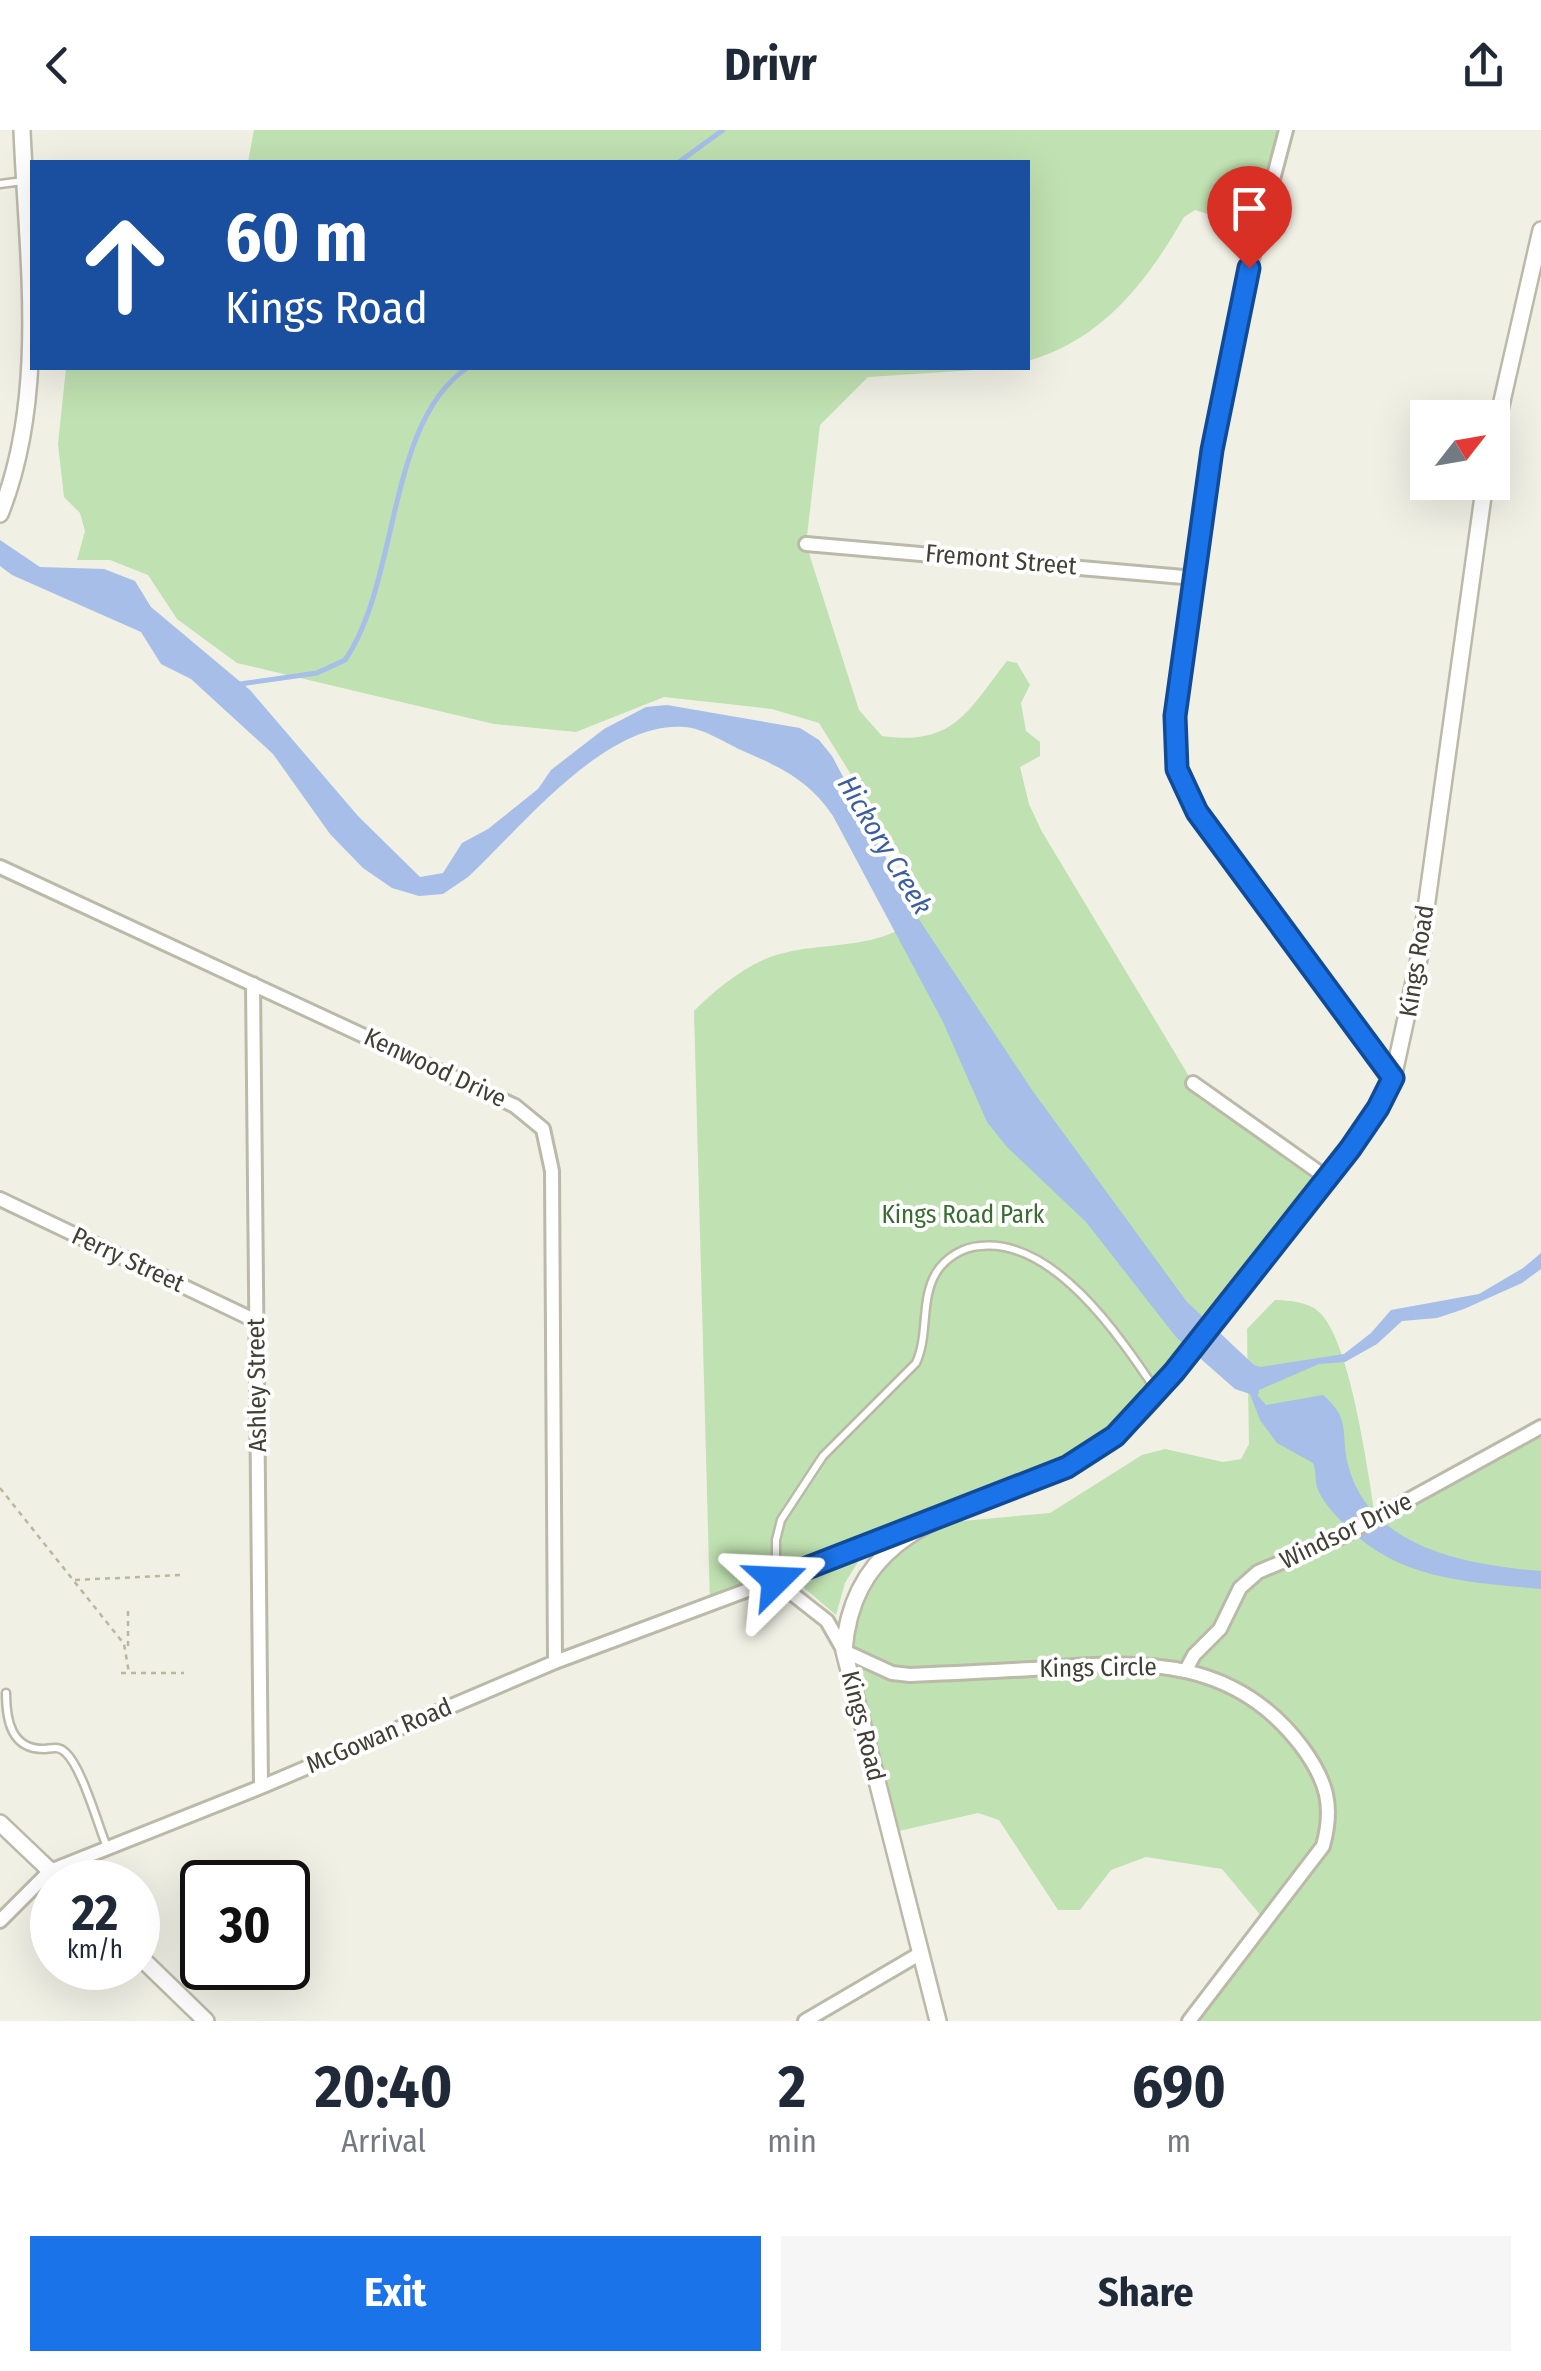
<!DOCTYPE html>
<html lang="en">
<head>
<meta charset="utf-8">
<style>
	body { margin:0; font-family:"Fira Sans Condensed",sans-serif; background:#f6f6f7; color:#1f2937; height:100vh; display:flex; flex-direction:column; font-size:38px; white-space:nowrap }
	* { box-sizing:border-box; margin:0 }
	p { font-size:32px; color:#747a83 }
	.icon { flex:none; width:55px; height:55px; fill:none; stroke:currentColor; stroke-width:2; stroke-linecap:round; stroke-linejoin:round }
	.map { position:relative; height:1891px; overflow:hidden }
	.sheet { display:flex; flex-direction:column; background:#fff; flex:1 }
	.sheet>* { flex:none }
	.top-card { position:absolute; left:30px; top:30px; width:1000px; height:210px; border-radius:0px; box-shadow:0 10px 40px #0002; background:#1a4fa0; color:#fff; overflow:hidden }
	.needle { width:65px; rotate:59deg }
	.controls { position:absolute; left:1410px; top:270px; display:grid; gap:20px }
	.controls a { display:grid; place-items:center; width:100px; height:100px; border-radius:0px; background:#fff; box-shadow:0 10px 40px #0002; font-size:50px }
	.speed { position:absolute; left:30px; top:1730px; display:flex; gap:20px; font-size:50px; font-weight:700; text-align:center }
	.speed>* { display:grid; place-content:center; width:130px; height:130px; border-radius:50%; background:#fff; box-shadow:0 10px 40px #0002; line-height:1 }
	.speed small { font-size:25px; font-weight:400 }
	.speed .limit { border:5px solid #111; border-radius:15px; background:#fff; color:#111 }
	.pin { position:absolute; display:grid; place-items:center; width:85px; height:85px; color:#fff; margin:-102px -42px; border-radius:50% 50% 50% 0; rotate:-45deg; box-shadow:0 0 10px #0007 }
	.pin .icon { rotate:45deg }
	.me { position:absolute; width:110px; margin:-55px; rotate:69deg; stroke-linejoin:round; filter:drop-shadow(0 0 8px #0008) }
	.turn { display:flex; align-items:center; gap:35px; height:210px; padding:0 30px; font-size:45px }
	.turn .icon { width:130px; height:130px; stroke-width:2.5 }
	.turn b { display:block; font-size:70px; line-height:85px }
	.eta { display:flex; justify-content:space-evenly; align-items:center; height:170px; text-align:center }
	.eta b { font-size:60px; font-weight:700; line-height:70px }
	.cta { display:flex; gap:20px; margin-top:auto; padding:20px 30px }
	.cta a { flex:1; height:115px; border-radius:0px; background:#1a73e8; color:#fff; font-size:40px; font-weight:700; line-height:115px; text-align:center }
	.cta a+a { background:#f6f6f7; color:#1f2937 }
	header { display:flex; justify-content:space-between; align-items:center; height:130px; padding:0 30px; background:#fff; font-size:45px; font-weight:700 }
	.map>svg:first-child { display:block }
</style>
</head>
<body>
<header><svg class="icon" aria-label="back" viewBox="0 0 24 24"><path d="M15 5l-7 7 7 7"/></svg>Drivr<svg class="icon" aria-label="share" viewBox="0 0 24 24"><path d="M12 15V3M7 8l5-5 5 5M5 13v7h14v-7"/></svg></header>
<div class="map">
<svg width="1541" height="1891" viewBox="0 0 1541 1891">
	<rect width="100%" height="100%" fill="#f0f0e5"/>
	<!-- green -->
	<path fill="#c0e1b1" d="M 254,0 L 1286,0 L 1259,100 L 1195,80 L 1184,87 C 1147,152 1102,210 1028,231 L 1028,32 L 248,32 Z
		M 66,238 L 1005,238 L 868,247 L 820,295 L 806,414 L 859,580 L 882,606 C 954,616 967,582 1007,531 L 1017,533 L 1030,555 L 1021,573 L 1026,601 L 1040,612 L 1040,626 L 1020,637 L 1029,674 L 1041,700 L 1193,953 L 1327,1048 L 1115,1306 L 929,1394 L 1050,1383 L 1142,1325 L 1165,1319 L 1223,1332 L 1241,1329 L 1249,1314 L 1247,1199 L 1275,1170 C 1290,1171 1307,1171 1319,1182 C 1351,1211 1368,1344 1376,1391 L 1541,1298 L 1541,1891 L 1189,1891 L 1267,1793 L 1222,1739 L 1146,1727 L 1111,1740 L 1080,1780 L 1058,1780 L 999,1690 L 978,1683 L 890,1703 L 844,1521 L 853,1471 L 920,1397 L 710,1473 L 694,881 C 714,861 737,842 763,830 C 813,808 874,825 918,787 L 921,757 L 819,593 L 772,579 L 664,567 L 576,602 L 494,594 L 237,533 L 177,489 L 148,445 L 110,430 L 77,430 L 85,401 L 80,383 L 64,367 L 58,314 Z
		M 864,1422 L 845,1453 L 836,1485 L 796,1451 Z"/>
	<!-- water -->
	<path fill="#a6bee8" d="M 0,410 L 40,437 L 104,439 L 135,451 L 151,477 L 250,560 L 358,686 L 420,747 L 443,743 L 462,713 L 488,699 L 538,659 L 551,640 L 604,599 L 646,577 L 667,575 L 800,598 L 819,610 L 832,626 L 918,788 L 1032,960 L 1187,1172 L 1254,1235 L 1260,1237 L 1344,1224 L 1371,1203 L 1391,1180 L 1479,1164 L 1523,1138 L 1541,1123 L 1541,1139 L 1522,1153 L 1464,1179 L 1437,1188 L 1402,1191 L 1377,1214 L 1345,1232 L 1319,1234 L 1259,1260 L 1258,1266 L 1266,1275 L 1323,1265 C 1352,1290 1340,1303 1348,1335 C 1370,1419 1468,1435 1541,1441 L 1541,1459 C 1470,1452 1402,1451 1348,1398 C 1338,1388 1325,1375 1319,1362 C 1314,1352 1317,1342 1313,1333 L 1277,1313 L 1260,1290 L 1250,1264 L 1235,1259 L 1176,1207 L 1086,1092 L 1007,1017 L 987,992 L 943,892 L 833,686 C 809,650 780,637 741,620 C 724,612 703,598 684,597 C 605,591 522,697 468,747 L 443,764 L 419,766 L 392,758 L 363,738 L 330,704 L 273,624 L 191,549 L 161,534 L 141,502 L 12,445 L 0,436 Z"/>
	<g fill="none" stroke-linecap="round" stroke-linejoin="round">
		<!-- stream -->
		<path stroke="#a6bee8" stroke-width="5" d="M 679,32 L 723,0
			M 240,554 L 317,543 L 345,530 C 400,450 386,293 467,238"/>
		<defs>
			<path id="service" d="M 0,54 L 23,51
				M 776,1449 L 776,1410 L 781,1390 L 823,1326 L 916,1233 C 929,1205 920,1170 936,1143 C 945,1128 963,1117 980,1116 C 1054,1108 1120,1207 1157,1262
				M 6,1563 C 6,1590 11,1620 45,1619 C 54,1618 59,1616 66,1623 C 82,1638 98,1695 107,1717"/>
			<path id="minor" d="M 1286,0 L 1240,175 L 1221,267 L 1174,615 L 1184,658 L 1197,682 L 1393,948
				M 806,414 L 1195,448
				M 0,737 L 515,976 L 543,999 L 552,1041 L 555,1532
				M 253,854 L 261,1657
				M 1193,953 L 1327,1048
				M 0,1069 L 256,1191
				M 776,1451 L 827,1491 L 844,1521 L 892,1543 L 910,1545 C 956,1543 1002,1541 1047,1538 C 1147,1530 1236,1529 1302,1617 C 1327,1651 1334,1676 1323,1716 L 1189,1891
				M 1186,1540 L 1194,1525 L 1220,1499 L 1240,1458 L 1258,1442 L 1341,1407 L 1541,1297
				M 0,1791 L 50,1741 L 261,1657 L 555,1532 L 916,1397
				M 805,1891 L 921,1823"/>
			<path id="tertiary" d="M 1492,315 L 1541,100
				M 0,384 C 48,265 27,125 22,0
				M 0,1693 L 62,1752
				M 138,1825 L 206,1891
				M 938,1891 L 844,1521 C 855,1367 1017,1383 1112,1309 C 1162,1269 1199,1208 1238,1158 C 1285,1098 1335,1041 1378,978 L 1393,948 L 1419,829 L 1485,352"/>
		</defs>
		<!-- service casing -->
		<use href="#service" stroke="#bbb9a8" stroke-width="11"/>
		<!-- minor casing -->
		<use href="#minor" stroke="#bbb9a8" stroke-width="18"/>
		<!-- tertiary casing -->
		<use href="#tertiary" stroke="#bbb9a8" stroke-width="20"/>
		<!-- path -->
		<path stroke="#bbb79b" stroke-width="2.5" stroke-dasharray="5 5" stroke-linecap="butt" d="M 0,1358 L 124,1514 L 129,1543
			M 75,1450 L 182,1445
			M 128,1481 L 128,1519
			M 121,1543 L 184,1543"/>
		<!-- service -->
		<use href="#service" stroke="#fff" stroke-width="6"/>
		<!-- minor -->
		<use href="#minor" stroke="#fff" stroke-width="12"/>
		<!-- tertiary -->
		<use href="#tertiary" stroke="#fff" stroke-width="15"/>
	</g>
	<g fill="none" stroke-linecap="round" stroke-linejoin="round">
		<defs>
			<path id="route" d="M 776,1450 L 1067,1337 L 1115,1306 L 1174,1242 L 1350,1019 L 1378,978 L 1393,948 L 1197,682 L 1177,639 L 1175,586 L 1212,320 L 1249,138"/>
		</defs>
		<!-- route casing -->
		<use href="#route" stroke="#114b97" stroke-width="25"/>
		<!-- route -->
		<use href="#route" stroke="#1a73e8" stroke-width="18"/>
	</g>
	<g text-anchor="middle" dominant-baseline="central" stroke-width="8" stroke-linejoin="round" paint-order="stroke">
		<!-- street labels -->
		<g font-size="25" fill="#424035" stroke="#fff">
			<text transform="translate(1001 430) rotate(5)">Fremont Street</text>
			<text transform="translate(1417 831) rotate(-81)">Kings Road</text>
			<text transform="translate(435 938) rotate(25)">Kenwood Drive</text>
			<text transform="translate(128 1130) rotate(25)">Perry Street</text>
			<text transform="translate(257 1255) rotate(-91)">Ashley Street</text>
			<text transform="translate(1346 1401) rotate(-26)">Windsor Drive</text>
			<text transform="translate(1098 1538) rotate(-1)">Kings Circle</text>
			<text transform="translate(863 1596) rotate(76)">Kings Road</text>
			<text transform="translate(379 1606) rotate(-23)">McGowan Road</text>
		</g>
		<!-- park labels -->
		<g font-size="25" fill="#386d2f" stroke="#fff">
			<text x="963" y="1085">Kings Road Park</text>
		</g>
		<!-- water labels -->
		<g font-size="28" font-style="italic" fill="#3a5ea2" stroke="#fff">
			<text transform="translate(885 715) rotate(59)">Hickory Creek</text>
		</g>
	</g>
</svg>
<div class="controls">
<a><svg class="needle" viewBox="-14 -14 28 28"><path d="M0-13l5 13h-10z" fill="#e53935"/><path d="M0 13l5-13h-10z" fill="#747a83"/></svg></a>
</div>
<div class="speed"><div>22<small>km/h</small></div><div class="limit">30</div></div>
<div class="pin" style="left:1249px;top:138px;background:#d93025"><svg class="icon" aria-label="arrive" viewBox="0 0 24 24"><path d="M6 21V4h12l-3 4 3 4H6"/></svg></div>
<svg class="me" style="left:776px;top:1450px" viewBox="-20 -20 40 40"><path d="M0-17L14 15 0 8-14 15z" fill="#1a73e8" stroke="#fff" stroke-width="4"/></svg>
<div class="top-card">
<div class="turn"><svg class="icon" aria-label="ahead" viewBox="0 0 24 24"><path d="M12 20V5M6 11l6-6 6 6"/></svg><div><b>60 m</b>Kings Road</div></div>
</div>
</div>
<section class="sheet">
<div class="eta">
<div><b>20:40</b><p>Arrival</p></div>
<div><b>2</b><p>min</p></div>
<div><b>690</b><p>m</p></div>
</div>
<div class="cta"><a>Exit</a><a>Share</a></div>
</section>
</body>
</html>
